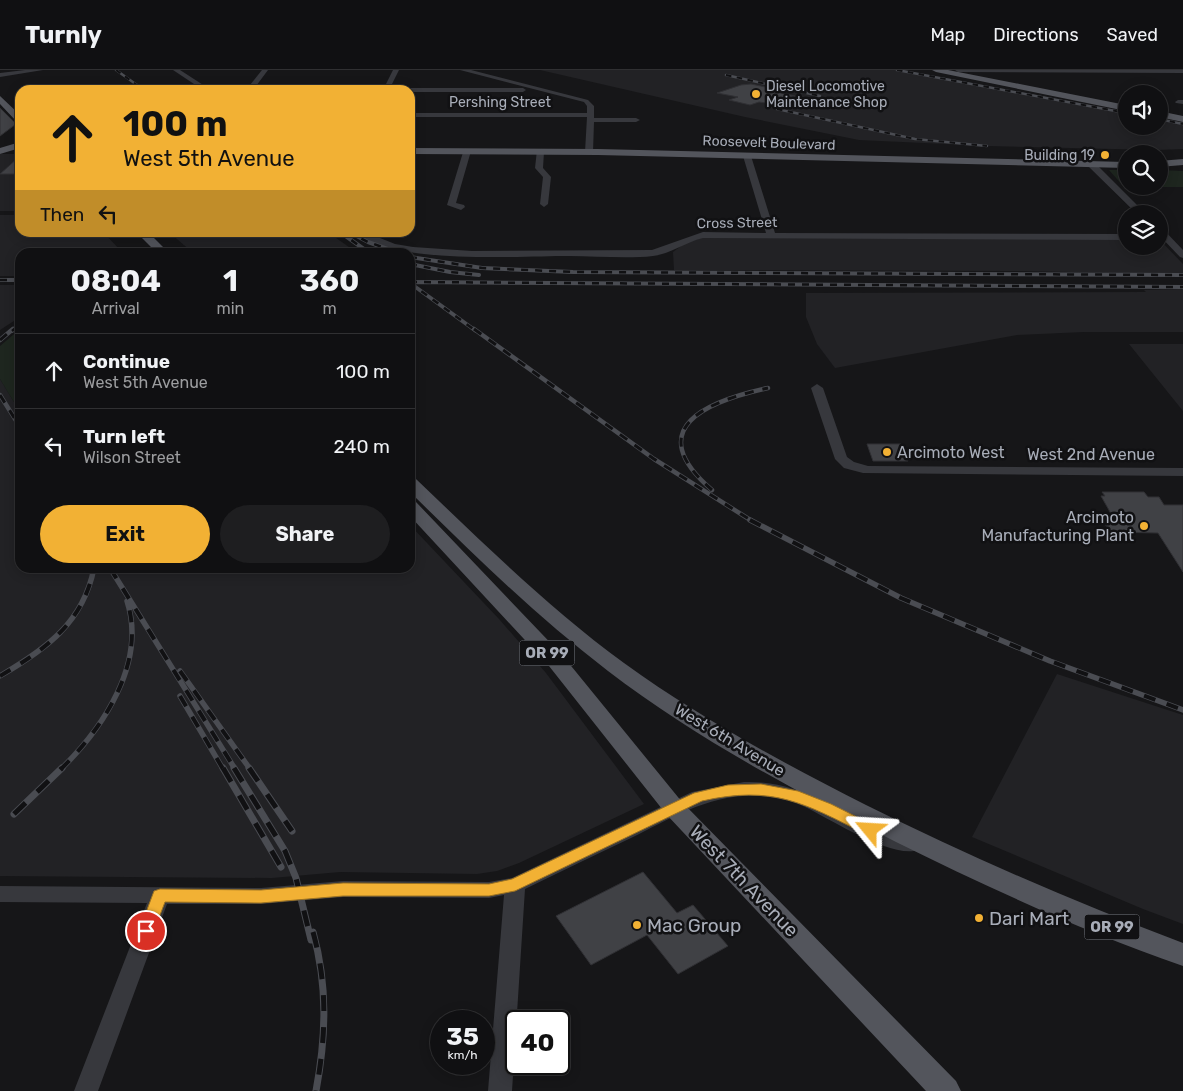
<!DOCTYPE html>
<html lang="en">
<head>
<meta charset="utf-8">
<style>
	body { margin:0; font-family:Rubik,sans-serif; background:#1e1e20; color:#f1f3f6; height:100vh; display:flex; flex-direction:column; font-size:19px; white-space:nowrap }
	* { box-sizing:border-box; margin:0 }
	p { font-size:16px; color:#9c9d9f }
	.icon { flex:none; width:28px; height:28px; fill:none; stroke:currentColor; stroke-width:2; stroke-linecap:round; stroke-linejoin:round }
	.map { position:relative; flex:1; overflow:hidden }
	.drawer { position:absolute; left:15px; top:178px; width:400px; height:325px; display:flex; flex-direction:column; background:#101012; border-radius:15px; box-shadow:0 2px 12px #0003,0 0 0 1px #303032 }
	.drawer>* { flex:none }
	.top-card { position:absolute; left:15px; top:15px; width:400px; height:152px; border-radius:15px; box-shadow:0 2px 12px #0003,0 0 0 1px #303032; background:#f2b134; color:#111; overflow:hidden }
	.controls { position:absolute; left:1118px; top:15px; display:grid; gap:10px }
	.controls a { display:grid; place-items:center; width:50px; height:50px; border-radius:50%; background:#101012; box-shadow:0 2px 12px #0003,0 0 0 1px #303032; font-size:25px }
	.speed { position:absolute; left:430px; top:940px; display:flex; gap:10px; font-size:25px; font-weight:700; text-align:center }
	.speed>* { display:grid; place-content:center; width:65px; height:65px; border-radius:50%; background:#101012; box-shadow:0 2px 12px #0003,0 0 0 1px #303032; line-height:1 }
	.speed small { font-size:12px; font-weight:400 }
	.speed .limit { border:2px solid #111; border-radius:8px; background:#fff; color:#111 }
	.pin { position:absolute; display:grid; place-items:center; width:42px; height:42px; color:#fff; margin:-21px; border:2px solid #fff; border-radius:50%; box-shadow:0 1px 5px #0007 }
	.me { position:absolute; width:55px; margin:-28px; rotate:297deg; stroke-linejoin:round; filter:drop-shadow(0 0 4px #0008) }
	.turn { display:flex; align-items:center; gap:18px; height:105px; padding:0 25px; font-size:22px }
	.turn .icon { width:65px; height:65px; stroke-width:2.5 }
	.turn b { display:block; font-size:35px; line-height:42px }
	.then { display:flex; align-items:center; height:48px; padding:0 25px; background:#0003; gap:10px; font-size:19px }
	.eta { display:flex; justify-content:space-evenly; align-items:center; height:85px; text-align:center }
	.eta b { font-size:30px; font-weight:700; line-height:35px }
	.button { display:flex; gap:10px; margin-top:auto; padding:10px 25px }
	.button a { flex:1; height:58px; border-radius:30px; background:#f2b134; color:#111; font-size:20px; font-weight:700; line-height:58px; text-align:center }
	.button a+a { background:#1e1e20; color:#f1f3f6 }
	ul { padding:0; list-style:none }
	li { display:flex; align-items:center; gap:15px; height:75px; padding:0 25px; border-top:1px solid #303032 }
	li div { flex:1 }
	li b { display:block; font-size:19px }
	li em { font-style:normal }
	header { display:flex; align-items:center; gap:30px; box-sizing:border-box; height:70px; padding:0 25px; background:#101012; border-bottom:1px solid #303032 }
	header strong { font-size:24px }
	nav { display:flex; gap:28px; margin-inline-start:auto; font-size:18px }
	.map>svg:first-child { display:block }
</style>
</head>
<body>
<header>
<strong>Turnly</strong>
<nav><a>Map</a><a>Directions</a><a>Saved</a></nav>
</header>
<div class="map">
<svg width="1183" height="1021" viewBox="0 0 1183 1021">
	<rect width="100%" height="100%" fill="#161618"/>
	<!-- built -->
	<path fill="#222225" d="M 540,0 L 903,0 L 1126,42 L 1126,56 L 1159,56 L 1159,48 L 1183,53 L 1183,79 L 1157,80 L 989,76 L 859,70 L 745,47 Z
		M 0,84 L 20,84 L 20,141 L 0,141 Z
		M 0,145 L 20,145 L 20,162 L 104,163 L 122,182 L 20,182 L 20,206 L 0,206 Z
		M 170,163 L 329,163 L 356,182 L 192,182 Z
		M 701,168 L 1126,168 L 1126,176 L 1159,176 L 1159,169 L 1183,194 L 1183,204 L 1012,201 L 674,200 L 673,182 L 685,173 Z
		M 0,215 L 20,215 L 20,247 L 0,260 Z
		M 1183,219 L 1183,262 L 1084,262 L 1017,265 L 835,298 L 817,274 L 806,247 L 806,223 L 1146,222 L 1144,220 Z
		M 1129,274 L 1183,274 L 1183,341 Z
		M 0,309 L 20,342 L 20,498 L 410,498 L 410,455 L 499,549 L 546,603 L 644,734 L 519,793 L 497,801 L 477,804 L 340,802 L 272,808 L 0,806 Z
		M 1057,604 L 1183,645 L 1183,854 L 1143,839 L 972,767 Z"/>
	<!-- green -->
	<path fill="#1e261f" d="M 1109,100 L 1126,100 L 1126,116 L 1159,116 L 1159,100 L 1183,101 L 1183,117 L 1124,117 Z
		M 20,259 L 20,342 L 0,309 L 0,276 Z"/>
	<!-- building -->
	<path fill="#404145" stroke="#303034" d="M 751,14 L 780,20 L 775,22 L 795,26 L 773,34 L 759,32 L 750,35 L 729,30 L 738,27 L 717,23 L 741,15 Z
		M 0,38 L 16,54 L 0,66 Z
		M 20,86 L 20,100 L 16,104 L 0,104 Z
		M 867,374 L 901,374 L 908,391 L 873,391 Z
		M 1102,422 L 1144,422 L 1148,427 L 1159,427 L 1164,435 L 1183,435 L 1183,502 L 1158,463 L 1110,462 L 1102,449 L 1114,449 L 1101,426 L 1105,426 Z
		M 643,802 L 677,843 L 693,835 L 728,876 L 678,904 L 647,865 L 591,895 L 556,846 Z"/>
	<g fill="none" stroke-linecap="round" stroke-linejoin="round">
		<!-- minor -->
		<path fill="#37383d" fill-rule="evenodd" d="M 25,0 L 43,0 L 0,7 L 0,3 Z
			M 173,0 L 180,0 L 211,20 L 203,20 Z
			M 262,0 L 268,0 L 253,20 L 246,20 Z
			M 393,0 L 399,0 L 389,20 L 383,20 Z
			M 460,0 L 471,0 L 588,30 L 594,36 L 594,48 L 636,48 L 640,50 L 636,52 L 594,52 L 593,82 L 589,84 L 585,82 L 587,47 L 410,47 L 410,43 L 587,43 L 587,36 L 584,32 Z
			M 955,0 L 1183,0 L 1183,3 L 958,2 Z
			M 410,18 L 523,18 L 526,20 L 523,22 L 410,22 L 410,20 L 407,20 Z
			M 1178,30 L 1183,30 L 1183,34 L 1176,33 L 1175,32 Z
			M 464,79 L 471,81 L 456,133 L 464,135 L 465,137 L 461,140 L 447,135 Z
			M 537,80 L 544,82 L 543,98 L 551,107 L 548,134 L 544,137 L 540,134 L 543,107 L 535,98 Z
			M 744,84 L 751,86 L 775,163 L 1126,164 L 1126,170 L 703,168 C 686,172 670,184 653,186 C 627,189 596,186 569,186 C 516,186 393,195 352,162 L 365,162 L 395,174 L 413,177 L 472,181 L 652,180 L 703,162 L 766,163 L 743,86 Z
			M 1089,93 L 1095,93 L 1146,144 L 1137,144 L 1089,97 Z
			M 1159,157 L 1162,158 L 1183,180 L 1183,188 L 1180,187 L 1159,165 Z
			M 817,314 L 823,318 L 847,387 L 854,392 L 868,396 L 1183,398 L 1183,406 L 863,403 L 844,398 L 835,389 L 811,318 Z
			M 744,712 C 795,710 833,737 878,757 C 891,763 904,765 918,770 L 921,775 L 918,780 C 891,789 829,748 803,736 C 789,730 774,727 759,726 C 711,723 672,748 631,768 C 595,785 560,802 525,819 L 512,1021 L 488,1021 L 504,825 L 489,828 L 343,827 L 261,834 L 167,834 L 98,1021 L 74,1021 L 147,833 L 0,832 L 0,816 L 261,818 L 343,811 L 489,812 L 512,808 L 692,722 Z"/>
		<!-- major -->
		<path fill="#53555c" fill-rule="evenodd" d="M 932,0 L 948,0 L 1126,35 L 1126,41 L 936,2 Z
			M 0,26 L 20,45 L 20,53 L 17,52 L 0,34 Z
			M 1159,41 L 1183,46 L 1183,52 L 1159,47 Z
			M 20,72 L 20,78 L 0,84 L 0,78 Z
			M 410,78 L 598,79 L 1126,92 L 1126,98 L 598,85 L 410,84 Z
			M 1183,89 L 1183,95 L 1159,97 L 1159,91 Z
			M 136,162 L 148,162 L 168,182 L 156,182 Z
			M 410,408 L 416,409 C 483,473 549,538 624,593 C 700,648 783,693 866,735 C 970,787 1075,832 1183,873 L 1183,896 C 1085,862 989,818 896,772 C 797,722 697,669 608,601 C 537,547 474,485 410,422 Z
			M 410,431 L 416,432 L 563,586 L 682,732 L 956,1011 L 961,1021 L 926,1021 L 666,744 L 549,596 L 410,446 Z"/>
		<defs>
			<path id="rail-far4" d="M 116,0 L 144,20
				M 897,0 L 1126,43
				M 726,5 L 820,26
				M 777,39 L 915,69 L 987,76
				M 1159,49 L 1183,54"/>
			<path id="rail-far3" d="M 340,162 L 368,182
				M 349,162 L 368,172 L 396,182
				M 410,187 L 482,198 L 573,202 L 1183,205
				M 410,194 L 450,202 L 479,205
				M 0,210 L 20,210
				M 410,212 L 1183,217
				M 410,213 L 476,261
				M 12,261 L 20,254"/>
			<path id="rail-far2" d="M 474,259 L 654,389 L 752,451
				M 0,270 L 13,259
				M 0,325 L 20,357
				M 712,420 C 640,358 708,331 768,318"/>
			<path id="rail-far1" d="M 750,450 L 901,528 L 1050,591 L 1183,640
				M 110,498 L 235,699
				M 180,601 L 250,699
				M 0,606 C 46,579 83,553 94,498
				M 180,626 L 223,699
				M 61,699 C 103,658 147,593 127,531"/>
			<path id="rail" d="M 223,698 L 281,797
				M 234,698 L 285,781 L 296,808 L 311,870
				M 249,698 L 292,761
				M 14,744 L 62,698
				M 313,862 C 328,916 326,967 316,1021"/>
		</defs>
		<!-- rail-far4 casing -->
		<use href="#rail-far4" stroke="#4a4c52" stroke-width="2.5"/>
		<!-- rail-far3 casing -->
		<use href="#rail-far3" stroke="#4a4c52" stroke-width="4"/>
		<!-- rail-far2 casing -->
		<use href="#rail-far2" stroke="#4a4c52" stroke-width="4.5"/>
		<!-- rail-far1 casing -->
		<use href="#rail-far1" stroke="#4a4c52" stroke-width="5.5"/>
		<!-- rail casing -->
		<use href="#rail" stroke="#4a4c52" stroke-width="7"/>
		<!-- rail-far4 -->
		<use href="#rail-far4" stroke="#111113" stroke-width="2" stroke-dasharray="5.5" stroke-linecap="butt"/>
		<!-- rail-far3 -->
		<use href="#rail-far3" stroke="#111113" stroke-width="2.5" stroke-dasharray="7" stroke-linecap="butt"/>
		<!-- rail-far2 -->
		<use href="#rail-far2" stroke="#111113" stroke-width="3" stroke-dasharray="9" stroke-linecap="butt"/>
		<!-- rail-far1 -->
		<use href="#rail-far1" stroke="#111113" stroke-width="4" stroke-dasharray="12" stroke-linecap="butt"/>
		<!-- rail -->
		<use href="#rail" stroke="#111113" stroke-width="5" stroke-dasharray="16" stroke-linecap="butt"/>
	</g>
	<!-- route -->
	<path fill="#f2b134" stroke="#9d7322" d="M 761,714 L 798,721 L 831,734 L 875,756 L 877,760 L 875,764 L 870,766 L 865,764 C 804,733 773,715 702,731 L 515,821 L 489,826 L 343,826 L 261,833 L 165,832 L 152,866 L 146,868 L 141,866 L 139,861 L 154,821 L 160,819 L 261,820 L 343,813 L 489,814 L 512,809 L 694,723 L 728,715 Z"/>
	<!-- markers -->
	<g fill="#f2b134" stroke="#111113" stroke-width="2">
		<circle cx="756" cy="24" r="5"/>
		<circle cx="1105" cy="85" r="5"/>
		<circle cx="887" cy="382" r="5"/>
		<circle cx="1144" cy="456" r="5"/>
		<circle cx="979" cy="848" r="5"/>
		<circle cx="637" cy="855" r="5"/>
	</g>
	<g text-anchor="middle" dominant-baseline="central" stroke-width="5" stroke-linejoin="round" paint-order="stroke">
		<!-- far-poi labels -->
		<g font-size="14" fill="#a8adb8" stroke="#111113" text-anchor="start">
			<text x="766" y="16">Diesel Locomotive<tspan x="766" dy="16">Maintenance Shop</tspan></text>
			<text x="1095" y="85" text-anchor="end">Building 19</text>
		</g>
		<!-- far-street labels -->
		<g font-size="14" fill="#a8adb8" stroke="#111113">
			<text x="500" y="32">Pershing Street</text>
			<text transform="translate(769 73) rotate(2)">Roosevelt Boulevard</text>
			<text transform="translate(737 153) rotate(-1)">Cross Street</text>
		</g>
		<!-- shield labels -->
		<g fill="#111113" stroke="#7b7e86" stroke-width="1">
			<rect x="519.5" y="570.5" width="55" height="25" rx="4"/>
			<rect x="1084.5" y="844.5" width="55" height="25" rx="4"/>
		</g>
		<g font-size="15" font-weight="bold" fill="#a8adb8">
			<text x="547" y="583">OR 99</text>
			<text x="1112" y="857">OR 99</text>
		</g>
		<!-- poi labels -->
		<g font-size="16" fill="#a8adb8" stroke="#111113" text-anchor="start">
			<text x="897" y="382">Arcimoto West</text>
			<text x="1134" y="447" text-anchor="end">Arcimoto<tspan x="1134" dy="18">Manufacturing Plant</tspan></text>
		</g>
		<!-- street labels -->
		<g font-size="16" fill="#a8adb8" stroke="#111113">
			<text x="1091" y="384">West 2nd Avenue</text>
			<text transform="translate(730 670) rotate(31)">West 6th Avenue</text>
		</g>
		<!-- near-street labels -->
		<g font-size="19" fill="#a8adb8" stroke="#111113">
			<text transform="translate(744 811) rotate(46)">West 7th Avenue</text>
		</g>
		<!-- near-poi labels -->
		<g font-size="19" fill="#a8adb8" stroke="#111113" text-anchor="start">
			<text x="989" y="848">Dari Mart</text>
			<text x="647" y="855">Mac Group</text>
		</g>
	</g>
</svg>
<div class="controls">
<a><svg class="icon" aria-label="sound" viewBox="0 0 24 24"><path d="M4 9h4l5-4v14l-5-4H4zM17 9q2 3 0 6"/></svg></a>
<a><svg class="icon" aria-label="search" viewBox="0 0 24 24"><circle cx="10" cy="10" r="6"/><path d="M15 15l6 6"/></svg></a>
<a><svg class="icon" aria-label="layers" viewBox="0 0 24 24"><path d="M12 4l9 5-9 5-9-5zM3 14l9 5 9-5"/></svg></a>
</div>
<div class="speed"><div>35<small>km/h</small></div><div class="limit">40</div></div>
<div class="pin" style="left:146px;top:861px;background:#d93025"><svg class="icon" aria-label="arrive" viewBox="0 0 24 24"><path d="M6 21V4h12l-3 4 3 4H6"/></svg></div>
<svg class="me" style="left:870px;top:760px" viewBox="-20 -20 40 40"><path d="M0-17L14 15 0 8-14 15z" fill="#f2b134" stroke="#fff" stroke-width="4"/></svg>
<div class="top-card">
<div class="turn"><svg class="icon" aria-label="ahead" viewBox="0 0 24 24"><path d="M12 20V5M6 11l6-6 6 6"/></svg><div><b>100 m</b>West 5th Avenue</div></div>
<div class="then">Then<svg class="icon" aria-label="left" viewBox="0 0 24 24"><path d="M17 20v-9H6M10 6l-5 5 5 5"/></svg></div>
</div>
<section class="drawer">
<div class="eta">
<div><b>08:04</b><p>Arrival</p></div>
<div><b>1</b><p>min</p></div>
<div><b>360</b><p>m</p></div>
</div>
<ul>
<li><svg class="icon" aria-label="ahead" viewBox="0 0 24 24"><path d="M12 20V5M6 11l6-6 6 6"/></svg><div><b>Continue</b><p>West 5th Avenue</p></div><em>100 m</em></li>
<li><svg class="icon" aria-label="left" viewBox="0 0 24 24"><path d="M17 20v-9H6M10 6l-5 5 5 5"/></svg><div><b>Turn left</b><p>Wilson Street</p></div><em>240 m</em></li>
</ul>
<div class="button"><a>Exit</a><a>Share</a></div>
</section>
</div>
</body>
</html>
